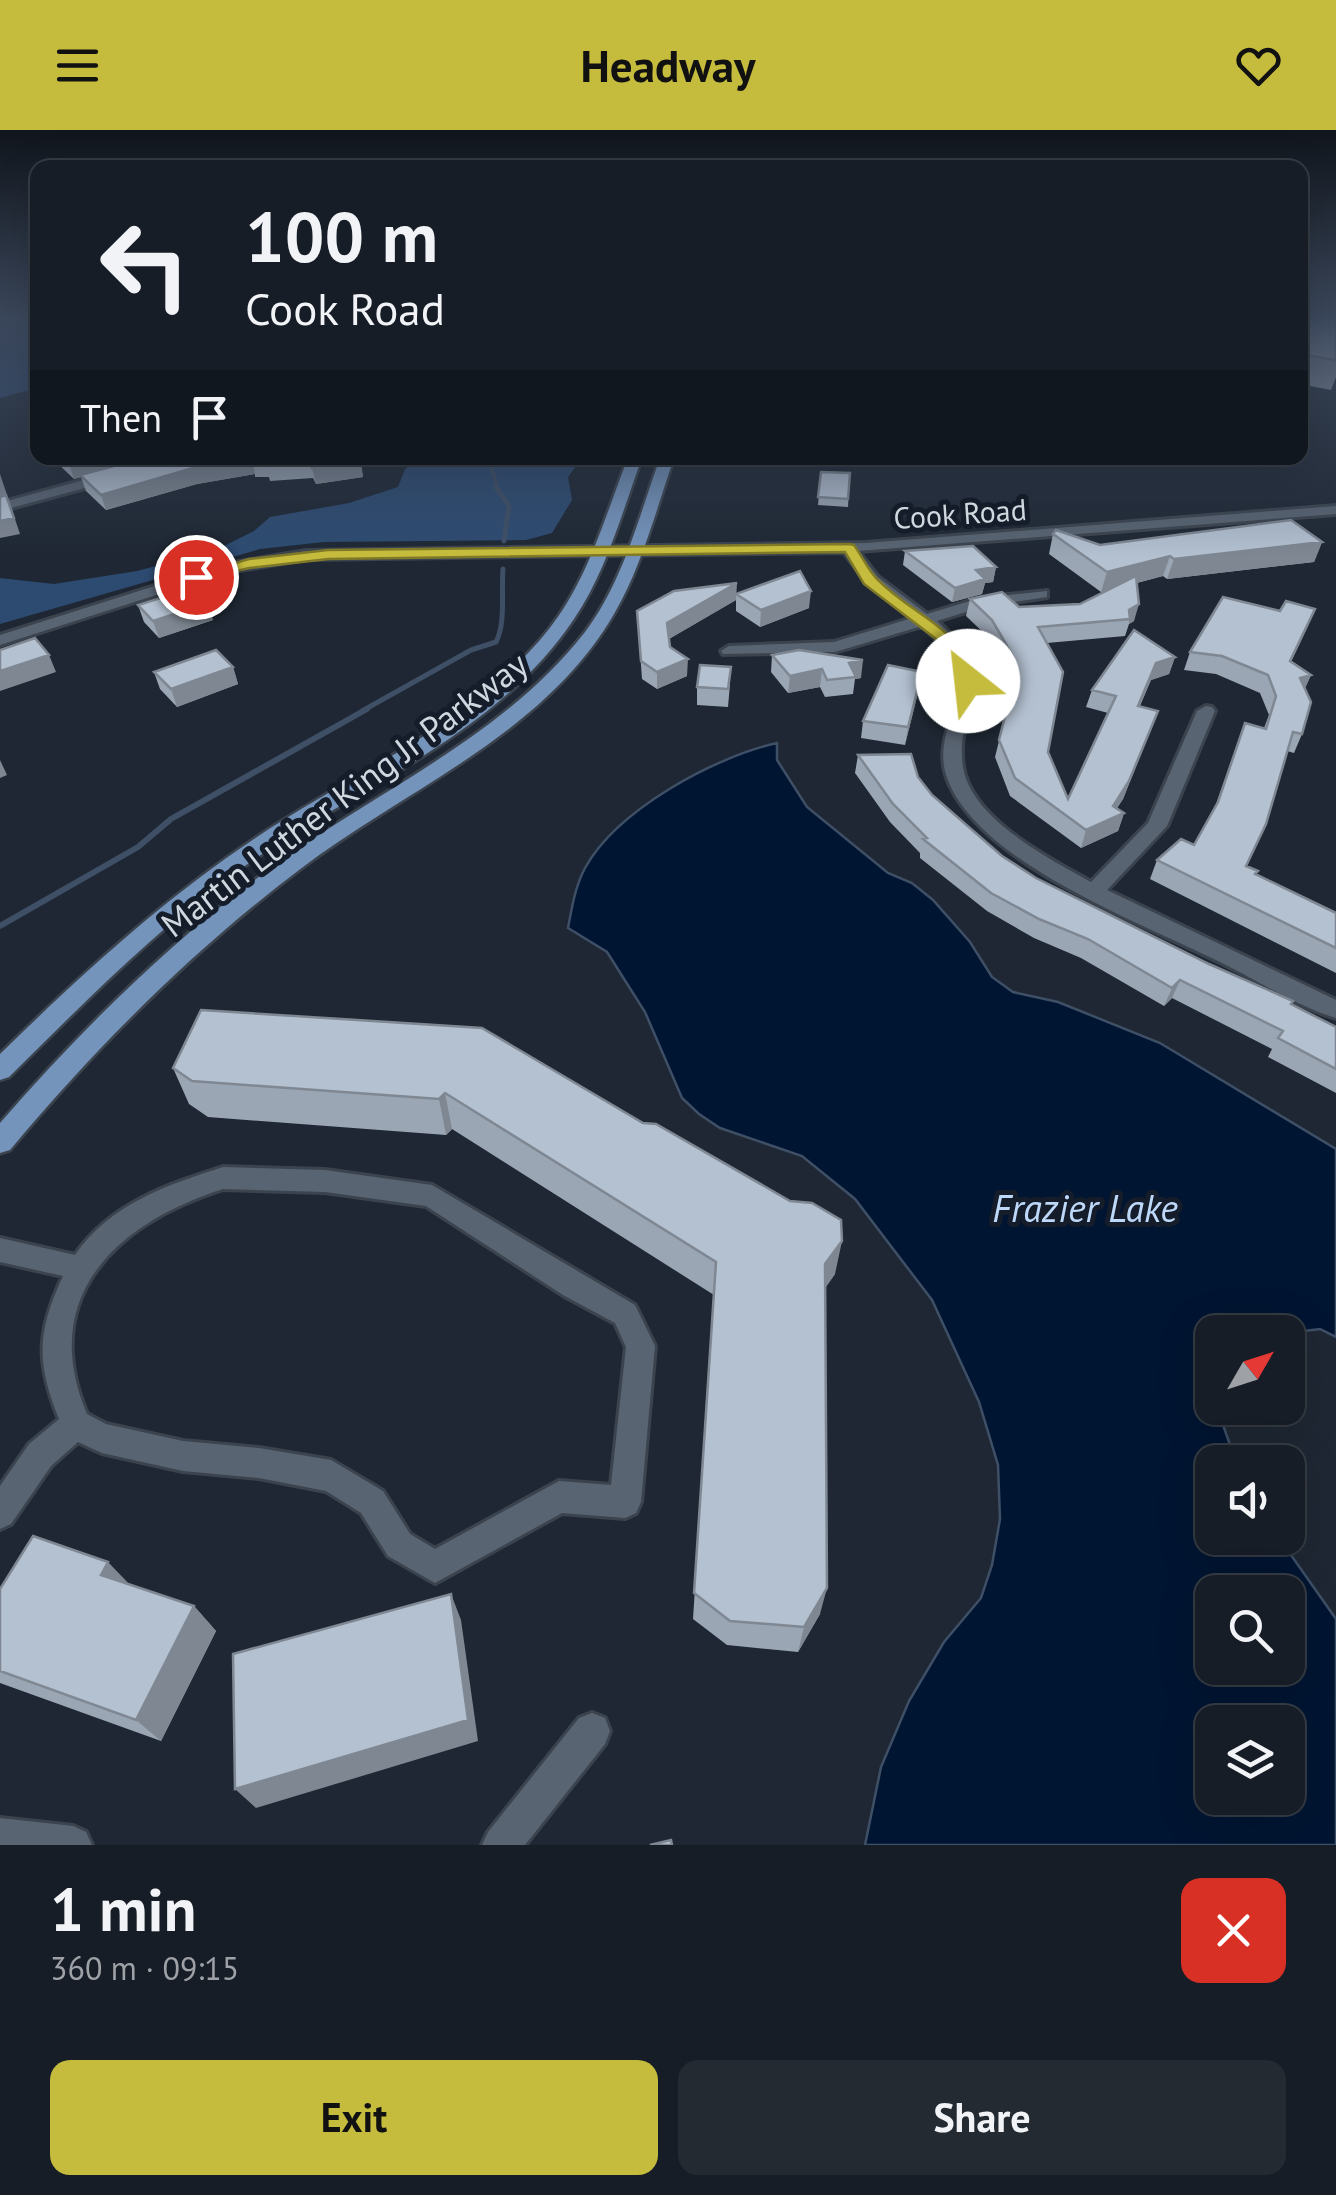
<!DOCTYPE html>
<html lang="en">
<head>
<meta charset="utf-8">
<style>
	body { margin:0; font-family:"PT Sans",sans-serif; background:#232a32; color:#f1f3f6; height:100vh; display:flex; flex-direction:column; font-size:38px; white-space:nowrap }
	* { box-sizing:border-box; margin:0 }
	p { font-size:32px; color:#9ea2a7 }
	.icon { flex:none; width:55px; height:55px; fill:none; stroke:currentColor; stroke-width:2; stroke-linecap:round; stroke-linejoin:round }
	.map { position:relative; height:1715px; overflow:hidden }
	.details { display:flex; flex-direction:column; background:#161d26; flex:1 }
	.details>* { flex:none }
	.top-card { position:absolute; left:30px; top:30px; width:1278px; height:305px; border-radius:20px; box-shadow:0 10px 40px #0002,0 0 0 2px #353b43; background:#161d26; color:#f1f3f6; overflow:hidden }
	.needle { width:65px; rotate:51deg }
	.fabs { position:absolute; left:1195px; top:1185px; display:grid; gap:20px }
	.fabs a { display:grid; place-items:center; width:110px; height:110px; border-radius:20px; background:#161d26; box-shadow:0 10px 40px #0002,0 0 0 2px #353b43; font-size:50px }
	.pin { position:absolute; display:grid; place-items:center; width:85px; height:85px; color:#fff; margin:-42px; border:5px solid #fff; border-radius:50%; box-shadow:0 2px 10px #0007 }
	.me { position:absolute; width:110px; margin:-55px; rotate:331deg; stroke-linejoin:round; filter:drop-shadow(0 0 8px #0008) }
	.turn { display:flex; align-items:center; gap:35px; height:210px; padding:0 50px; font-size:45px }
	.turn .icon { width:130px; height:130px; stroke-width:2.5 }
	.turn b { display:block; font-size:70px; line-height:85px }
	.then { display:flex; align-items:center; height:95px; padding:0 50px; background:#0003; gap:20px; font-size:38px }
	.round { display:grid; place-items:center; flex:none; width:105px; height:105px; border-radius:20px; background:#232a32 }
	.overview { display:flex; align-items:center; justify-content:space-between; height:170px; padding:0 50px }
	h1 { font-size:60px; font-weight:700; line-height:75px }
	.action { display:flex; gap:20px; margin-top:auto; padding:20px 50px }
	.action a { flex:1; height:115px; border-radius:20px; background:#c5bc3d; color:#111; font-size:40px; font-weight:700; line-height:115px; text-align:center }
	.action a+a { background:#232a32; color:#f1f3f6 }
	header { display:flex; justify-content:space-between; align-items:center; height:130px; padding:0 50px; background:#c5bc3d; color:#111; font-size:45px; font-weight:700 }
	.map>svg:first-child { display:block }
</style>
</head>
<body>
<header><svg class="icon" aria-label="menu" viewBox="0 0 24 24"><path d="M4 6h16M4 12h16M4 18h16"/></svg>Headway<svg class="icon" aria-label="heart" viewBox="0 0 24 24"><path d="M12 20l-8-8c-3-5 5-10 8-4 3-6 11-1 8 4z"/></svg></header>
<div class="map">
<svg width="1336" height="1715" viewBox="0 0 1336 1715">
	<rect width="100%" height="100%" fill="#1e2733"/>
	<!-- green -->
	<path fill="#2d4b71" d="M 0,187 L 37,187 L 37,264 L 26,261 L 0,268 Z
		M 419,328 L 582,328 L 568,347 L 572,370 L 552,403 L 526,410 L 324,412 L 260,419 L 0,494 L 0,448 L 54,454 L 137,441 L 216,420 L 254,401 L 270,387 L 349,373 L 398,357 L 405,339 Z"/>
	<!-- water -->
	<path fill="#001532" stroke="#3e4f66" stroke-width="2.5" fill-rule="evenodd" d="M 777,613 L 777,630 L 807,677 L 888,743 L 912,753 L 933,770 L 970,812 L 992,847 L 1013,862 L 1058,872 L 1160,913 L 1336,1019 L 1336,1207 L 1320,1199 L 1288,1203 L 1212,1202 L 1212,1278 L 1223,1278 L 1222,1292 L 1236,1332 L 1212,1332 L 1212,1408 L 1279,1408 L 1336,1489 L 1336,1715 L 865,1715 L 881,1637 L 909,1571 L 944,1512 L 981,1468 L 992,1435 L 1000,1389 L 998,1335 L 979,1272 L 932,1170 L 855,1069 L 802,1026 L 720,998 L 699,984 L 682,968 L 645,882 L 607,822 L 568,798 C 572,777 575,757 585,738 C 617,680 714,627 777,613 ZM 1212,1462 L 1288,1462 L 1288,1538 L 1212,1538 ZM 1212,1592 L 1288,1592 L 1288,1668 L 1212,1668 Z"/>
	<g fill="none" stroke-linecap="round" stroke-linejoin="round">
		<!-- stream-far2 -->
		<path stroke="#3e4f66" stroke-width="4" d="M 489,328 L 498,360"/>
		<!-- stream-far1 -->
		<path stroke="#3e4f66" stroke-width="5" d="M 496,357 L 509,376 L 504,411
			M 362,581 L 471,520 L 496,512 C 506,493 501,462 503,439"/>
		<!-- stream -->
		<path stroke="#3e4f66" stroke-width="6" d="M 0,796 L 138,717 L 171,689 L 367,579"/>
		<defs>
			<path id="minor" d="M 113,342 L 118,343 L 118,349 L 0,381 L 0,373 Z
				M 1336,376 L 1336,384 L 858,421 L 878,447 L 927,484 L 980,468 L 1047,461 L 1047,467 L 982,477 L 937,491 C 1011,557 953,571 963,637 C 971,689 1050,729 1091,752 L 1148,693 L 1197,581 L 1206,576 L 1212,577 L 1215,581 L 1167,696 L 1107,760 L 1336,870 L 1336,888 C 1296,876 1257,850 1220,832 C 1142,793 987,736 950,655 C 921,594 1000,559 922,496 L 835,522 L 723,524 L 721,521 L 729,516 L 834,512 L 912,488 L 867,453 L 844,422 L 306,429 L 228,442 L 0,515 L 0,505 L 221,435 L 306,421 L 866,413 Z
				M 223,1037 L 325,1040 L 432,1055 L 635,1175 L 655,1216 L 641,1372 L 636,1383 L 625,1388 L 562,1383 L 435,1453 L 388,1426 L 361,1383 L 326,1361 L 259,1348 L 183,1341 L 102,1323 L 78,1312 L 51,1336 L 11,1394 L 0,1399 L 0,1356 L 29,1314 L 59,1289 C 36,1232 37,1202 63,1146 L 0,1132 L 0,1108 L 75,1125 C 110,1074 167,1055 223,1037 ZM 223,1059 L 325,1062 L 426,1076 L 563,1165 L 615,1193 L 626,1217 L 611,1355 L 559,1351 L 435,1419 L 410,1404 L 383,1361 L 331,1330 L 259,1318 L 183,1311 L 106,1294 L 87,1284 C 37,1166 117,1093 223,1059 Z
				M 592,1583 L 605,1588 L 610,1601 L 605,1614 L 525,1715 L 482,1715 L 488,1702 L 579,1588 Z
				M 0,1688 L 73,1696 L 86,1702 L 92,1715 L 0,1715 Z"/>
			<path id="primary" d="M 628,328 L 642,328 C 622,382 607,440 574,489 C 495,608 347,661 235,743 C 153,802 81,876 9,947 L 0,950 L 0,924 C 80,846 161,771 254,709 C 353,642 473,595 549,499 C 588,450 605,386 628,328 Z
				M 660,328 L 674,328 C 656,380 642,436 614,484 C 543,606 406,658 299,740 C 191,822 97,916 10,1020 L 0,1023 L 0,993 C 86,894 182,800 289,725 C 391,654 507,602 585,502 C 623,452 639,386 660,328 Z"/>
		</defs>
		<!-- minor casing -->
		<use href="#minor" stroke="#3b444e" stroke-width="6"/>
		<!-- primary casing -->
		<use href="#primary" stroke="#3b444e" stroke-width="5"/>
		<!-- minor -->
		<use href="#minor" fill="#596472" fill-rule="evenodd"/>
		<!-- primary -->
		<use href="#primary" fill="#7594bc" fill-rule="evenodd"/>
	</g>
	<!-- wall -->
	<path fill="#9ba6b4" d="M 1300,187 L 1336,187 L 1336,247 L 1331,260 L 1300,254 Z
		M 54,328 L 359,328 L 363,347 L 316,354 L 313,348 L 270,351 L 269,347 L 255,347 L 255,344 L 197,354 L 106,380 L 86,361 L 81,347 L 74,349 L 55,331 Z
		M 821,342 L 850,343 L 848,377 L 818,375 Z
		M 1053,404 L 1100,415 L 1322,412 L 1314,432 L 1167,449 L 1163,446 L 1137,453 L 1134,491 L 1129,494 L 1125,506 L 1047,513 L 1048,622 L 1068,669 L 1108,583 L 1086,577 L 1092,560 L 1175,527 L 1169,544 L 1151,550 L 1140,576 L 1158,581 L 1123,669 L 1117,678 L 1124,683 L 1118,701 L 1081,718 L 1010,666 L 995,627 L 1011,563 L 1009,543 L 988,507 L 966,486 L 970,469 L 1019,477 L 1080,474 L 1107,461 L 1101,462 L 1049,424 Z
		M 905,421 L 996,437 L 993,452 L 985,453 L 982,464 L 952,472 L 903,435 Z
		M 736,464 L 809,478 L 760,497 L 736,481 L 736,470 L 669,509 L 670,517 L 687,546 L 657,559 L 642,549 L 637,481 Z
		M 138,475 L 213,490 L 159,508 L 144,492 Z
		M 1308,496 L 1291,532 L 1311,545 L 1305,558 L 1302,604 L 1294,623 L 1287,621 L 1247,736 L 1258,741 L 1256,744 L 1336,783 L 1336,843 L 1150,749 L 1157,730 L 1194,715 L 1215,677 L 1245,593 L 1264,598 L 1269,585 L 1260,563 L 1216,544 L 1184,540 L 1190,522 Z
		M 772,525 L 861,548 L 855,549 L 853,564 L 825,567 L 820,557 L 788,563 L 771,542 Z
		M 233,537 L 238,554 L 177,577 L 160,559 L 154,542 Z
		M 922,542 L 905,615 L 861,608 L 863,591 Z
		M 730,554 L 728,577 L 697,575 L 697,557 Z
		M 858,625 L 918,647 L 932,665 L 1002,726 L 1036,748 L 1336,897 L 1336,963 L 1268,927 L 1272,919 L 1172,868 L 1164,876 L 1081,828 L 1034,808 L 987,781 L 920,728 L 920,723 L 890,692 L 855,643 Z
		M 482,898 L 835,1144 L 825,1158 L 820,1484 L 798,1522 L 727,1515 L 693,1489 L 714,1165 L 452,999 L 446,1005 L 208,987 L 189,974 L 173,938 Z
		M 130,1455 L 194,1476 L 216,1501 L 161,1611 L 0,1553 L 0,1459 Z"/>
	<!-- shaded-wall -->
	<path fill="#7e8792" d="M 92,328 L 155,328 L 74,349 L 69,334 Z
		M 252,328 L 255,344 L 197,354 L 106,380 L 101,365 L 193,338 Z
		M 361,331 L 363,347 L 316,354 L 312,338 Z
		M 0,344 L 20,404 L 0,408 Z
		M 1322,412 L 1314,432 L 1167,449 L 1174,429 Z
		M 1170,426 L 1163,446 L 1101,462 L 1107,442 Z
		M 996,437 L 993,452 L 985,453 L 982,464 L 952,472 L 955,458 L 976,440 Z
		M 737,453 L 736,470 L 667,510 L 667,493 Z
		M 811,461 L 809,478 L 760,497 L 761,480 Z
		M 208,473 L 213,490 L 159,508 L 153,491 Z
		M 1139,474 L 1134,491 L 1129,494 L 1129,480 Z
		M 49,525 L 56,542 L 0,561 L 0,541 Z
		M 1175,527 L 1169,544 L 1151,550 L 1132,593 L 1156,533 Z
		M 688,529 L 687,546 L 657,559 L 657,542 Z
		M 863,530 L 861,548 L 855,549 L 849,533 Z
		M 233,537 L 238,554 L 177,577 L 171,559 Z
		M 822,539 L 820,557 L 788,563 L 790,546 Z
		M 922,542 L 919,559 L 905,615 L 908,597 Z
		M 1311,545 L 1303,563 L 1300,548 Z
		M 1158,581 L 1123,669 L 1110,689 L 1124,683 L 1118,701 L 1081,718 L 1086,700 L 1113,676 Z
		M 0,630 L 7,645 L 0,648 Z
		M 1180,850 L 1172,868 L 1164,876 L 1172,858 Z
		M 445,963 L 452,999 L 446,1005 L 439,969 Z
		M 842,1111 L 835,1144 L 819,1167 L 825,1134 Z
		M 108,1432 L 133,1458 L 101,1445 Z
		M 827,1458 L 820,1484 L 798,1522 L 804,1497 Z
		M 451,1464 L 461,1490 L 478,1611 L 256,1678 L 235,1659 Z
		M 194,1476 L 216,1501 L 161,1611 L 136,1590 Z"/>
	<!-- building -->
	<path fill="#b4c1d1" stroke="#7e8792" stroke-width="2.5" d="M 1300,187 L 1336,187 L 1336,230 L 1300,224 Z
		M 62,328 L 92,328 L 69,334 Z
		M 144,328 L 359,328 L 361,331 L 312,338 L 310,333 L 266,336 L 267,331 L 252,332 L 252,328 L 193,338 L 101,365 L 80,345 Z
		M 821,342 L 850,343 L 848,369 L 818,367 Z
		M 6,365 L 14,388 L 0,391 L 0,367 Z
		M 1291,390 L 1322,412 L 1174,429 L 1170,426 L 1107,442 L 1053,404 L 1056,400 L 1100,415 Z
		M 973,416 L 996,437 L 976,440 L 985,449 L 955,458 L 905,421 Z
		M 800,441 L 811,461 L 761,480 L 736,464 Z
		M 1136,446 L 1139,474 L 1129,480 L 1130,489 L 1038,497 L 1063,542 L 1048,622 L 1068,669 L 1116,566 L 1092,560 L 1134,500 L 1175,527 L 1156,533 L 1138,576 L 1158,581 L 1129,651 L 1113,676 L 1124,683 L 1086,700 L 1015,648 L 999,610 L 1015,547 L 1013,526 L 992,490 L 970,469 L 1002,462 L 1019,477 L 1080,474 Z
		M 737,453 L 667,493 L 670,517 L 688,529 L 657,542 L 641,531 L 637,481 L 674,461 Z
		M 202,455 L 208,473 L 153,491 L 138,475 Z
		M 1223,467 L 1280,481 L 1286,471 L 1315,479 L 1290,531 L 1311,545 L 1300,548 L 1311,572 L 1302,604 L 1293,602 L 1266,694 L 1246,736 L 1258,741 L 1255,744 L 1336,783 L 1336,818 L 1157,730 L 1181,709 L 1194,715 L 1218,672 L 1245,593 L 1266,599 L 1276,566 L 1268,545 L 1222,526 L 1190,522 Z
		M 35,508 L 49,525 L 0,541 L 0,520 Z
		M 216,520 L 233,537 L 171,559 L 154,542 Z
		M 799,520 L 863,530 L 849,533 L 856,547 L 827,550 L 822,539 L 790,546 L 772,525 Z
		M 700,535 L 731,537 L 728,559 L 697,557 Z
		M 888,535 L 922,542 L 908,597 L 863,591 Z
		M 911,624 L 918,647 L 932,665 L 1002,726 L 1036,748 L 1209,834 L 1293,871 L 1291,874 L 1336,897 L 1336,939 L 1278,908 L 1283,901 L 1180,850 L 1172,858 L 1088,809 L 1039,789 L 991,763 L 923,709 L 927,708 L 893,674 L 858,625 Z
		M 201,880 L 482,898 L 643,993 L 656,994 L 790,1071 L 812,1073 L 841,1090 L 842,1111 L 825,1134 L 827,1458 L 804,1497 L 730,1491 L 694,1463 L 716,1132 L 445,963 L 439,969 L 192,951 L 173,938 Z
		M 33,1406 L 108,1432 L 101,1445 L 194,1476 L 136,1590 L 0,1541 L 0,1459 Z
		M 451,1464 L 468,1590 L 235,1659 L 233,1524 Z
		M 671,1710 L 672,1715 L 650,1715 Z"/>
	<!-- sky -->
	<linearGradient id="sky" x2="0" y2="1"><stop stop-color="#10151c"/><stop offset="0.44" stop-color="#3b475b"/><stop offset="1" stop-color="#3b475b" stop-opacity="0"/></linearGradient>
	<rect width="1336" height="427" fill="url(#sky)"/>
	<!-- route -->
	<path fill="#c5bc3d" stroke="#807a28" stroke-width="2.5" d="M 849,414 L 854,415 C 862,426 868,440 877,449 C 918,490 953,490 977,551 L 974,554 L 962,554 L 950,524 L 936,509 L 864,454 L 845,422 L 328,429 L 249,438 L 196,451 L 189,447 L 249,429 L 328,420 Z"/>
	<g text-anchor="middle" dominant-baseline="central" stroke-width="10" stroke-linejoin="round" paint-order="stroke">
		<!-- far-street labels -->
		<g font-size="30" fill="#d0d7df" stroke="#141d29">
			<text transform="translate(960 383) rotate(-4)">Cook Road</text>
		</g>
		<!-- street labels -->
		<g font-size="35" fill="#d0d7df" stroke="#141d29">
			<text transform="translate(344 664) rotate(-37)">Martin Luther King Jr Parkway</text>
		</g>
		<!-- water labels -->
		<g font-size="38" font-style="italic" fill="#bed8fa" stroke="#141d29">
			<text x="1085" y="1077">Frazier Lake</text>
		</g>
	</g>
</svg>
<div class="fabs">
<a><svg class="needle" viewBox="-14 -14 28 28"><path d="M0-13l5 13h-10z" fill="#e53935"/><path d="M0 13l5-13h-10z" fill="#9ea2a7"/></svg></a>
<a><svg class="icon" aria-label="sound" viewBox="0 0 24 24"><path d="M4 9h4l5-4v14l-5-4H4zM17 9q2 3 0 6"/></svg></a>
<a><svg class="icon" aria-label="search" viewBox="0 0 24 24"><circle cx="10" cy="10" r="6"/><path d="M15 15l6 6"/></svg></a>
<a><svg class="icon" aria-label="layers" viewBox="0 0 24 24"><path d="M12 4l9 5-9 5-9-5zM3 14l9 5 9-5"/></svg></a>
</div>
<div class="pin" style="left:196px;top:447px;background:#d93025"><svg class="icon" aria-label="arrive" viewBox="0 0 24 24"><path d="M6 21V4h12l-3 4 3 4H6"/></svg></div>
<svg class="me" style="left:968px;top:551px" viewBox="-20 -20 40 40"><circle r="19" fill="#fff"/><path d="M0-13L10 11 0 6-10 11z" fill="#c5bc3d"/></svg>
<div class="top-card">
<div class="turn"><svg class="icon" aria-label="left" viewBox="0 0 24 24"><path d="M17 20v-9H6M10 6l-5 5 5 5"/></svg><div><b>100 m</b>Cook Road</div></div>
<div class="then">Then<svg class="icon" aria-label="arrive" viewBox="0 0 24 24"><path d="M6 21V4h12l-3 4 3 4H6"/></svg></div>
</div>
</div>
<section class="details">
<div class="overview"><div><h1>1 min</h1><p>360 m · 09:15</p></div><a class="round" style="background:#d93025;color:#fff"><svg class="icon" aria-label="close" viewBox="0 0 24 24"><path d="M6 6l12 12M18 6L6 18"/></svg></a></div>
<div class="action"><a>Exit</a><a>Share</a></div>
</section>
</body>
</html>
